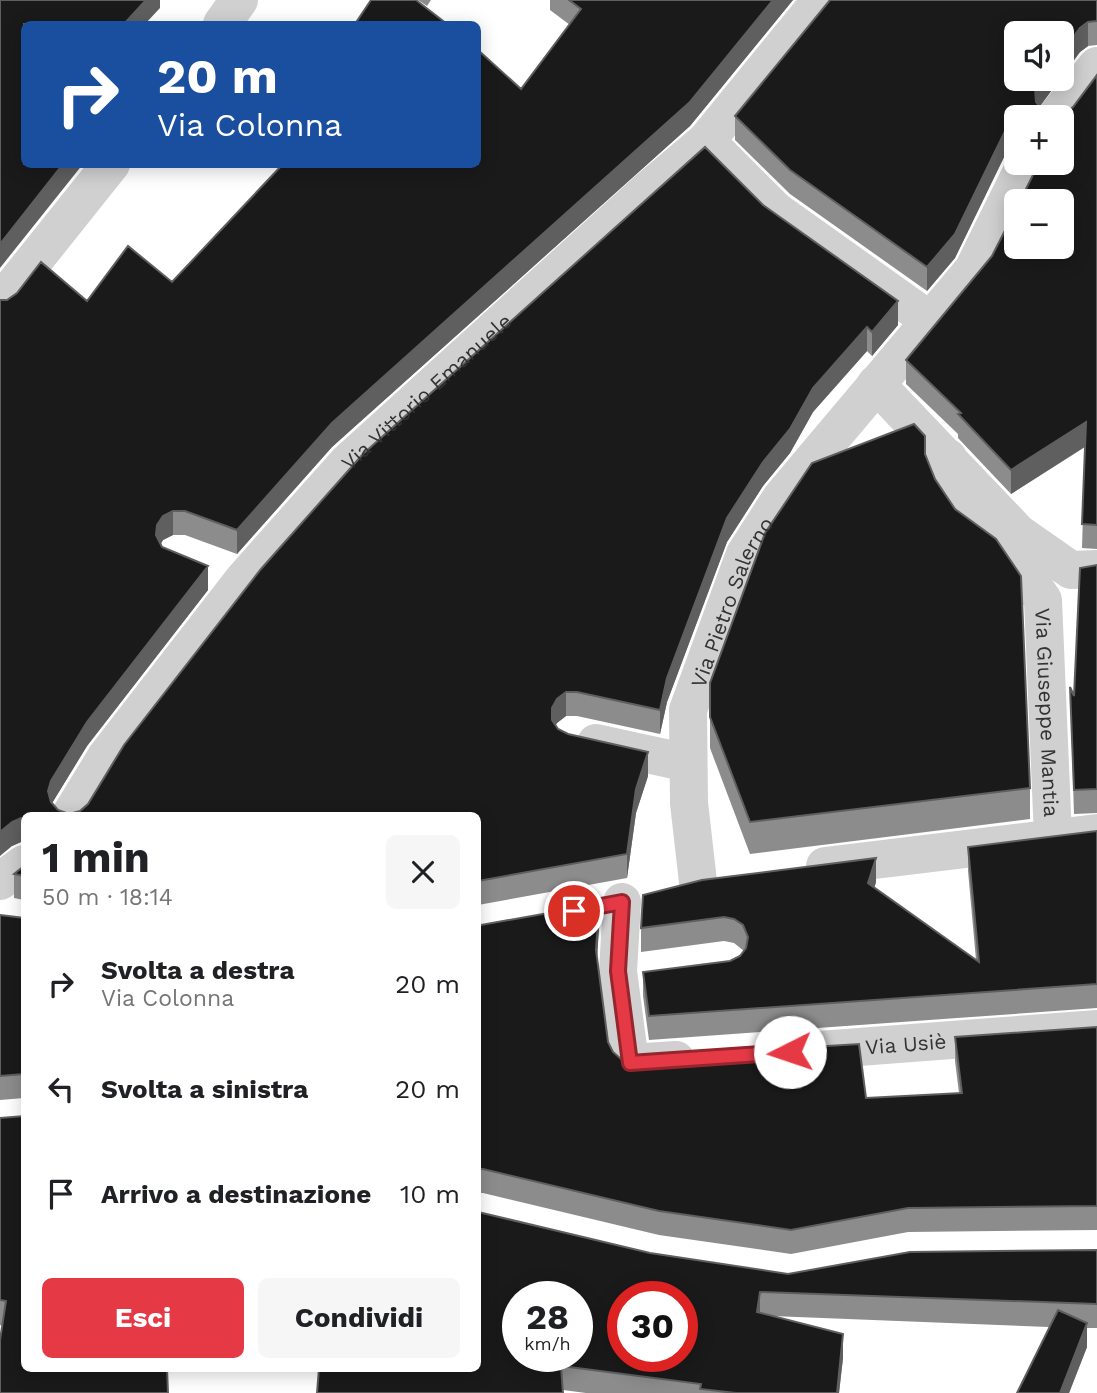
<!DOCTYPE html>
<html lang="it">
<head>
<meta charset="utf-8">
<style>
	body { margin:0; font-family:"Work Sans",sans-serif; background:#f6f6f6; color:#202124; height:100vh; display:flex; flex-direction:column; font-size:26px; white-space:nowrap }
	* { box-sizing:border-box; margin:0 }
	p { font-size:23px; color:#757577 }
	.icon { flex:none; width:38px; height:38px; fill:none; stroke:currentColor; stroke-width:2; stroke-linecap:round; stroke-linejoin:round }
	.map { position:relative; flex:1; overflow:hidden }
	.sheet { position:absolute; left:21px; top:812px; width:460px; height:560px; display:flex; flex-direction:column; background:#fff; border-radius:10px; box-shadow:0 4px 18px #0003 }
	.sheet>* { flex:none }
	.guide { position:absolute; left:21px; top:21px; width:460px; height:147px; border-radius:10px; box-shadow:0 4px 18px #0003; background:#1a4fa0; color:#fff; overflow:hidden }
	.controls { position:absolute; left:1004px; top:21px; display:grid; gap:14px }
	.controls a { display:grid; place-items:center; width:70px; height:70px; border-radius:10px; background:#fff; box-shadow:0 4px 18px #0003; font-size:35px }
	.speed { position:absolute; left:502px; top:1281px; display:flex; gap:14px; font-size:35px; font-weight:700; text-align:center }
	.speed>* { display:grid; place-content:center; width:91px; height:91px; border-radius:50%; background:#fff; box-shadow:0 4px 18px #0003; line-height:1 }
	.speed small { font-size:18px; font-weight:400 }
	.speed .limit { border:10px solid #d22; background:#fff; color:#111 }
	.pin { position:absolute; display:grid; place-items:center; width:60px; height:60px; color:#fff; margin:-30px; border:4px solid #fff; border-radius:50%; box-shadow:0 2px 7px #0007 }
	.me { position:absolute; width:77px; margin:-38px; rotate:266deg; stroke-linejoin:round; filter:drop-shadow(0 0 5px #0008) }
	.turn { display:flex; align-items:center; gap:24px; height:147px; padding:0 21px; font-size:32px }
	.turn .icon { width:91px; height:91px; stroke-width:2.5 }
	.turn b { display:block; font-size:49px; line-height:60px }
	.round { display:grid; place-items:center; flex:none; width:74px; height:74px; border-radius:10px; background:#f6f6f6 }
	.head { display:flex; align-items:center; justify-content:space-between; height:119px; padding:0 21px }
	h1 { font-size:42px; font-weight:700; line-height:52px }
	.button { display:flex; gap:14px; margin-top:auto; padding:14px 21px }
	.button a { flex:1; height:80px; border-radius:10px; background:#e63946; color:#fff; font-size:28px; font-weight:700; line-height:80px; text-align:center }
	.button a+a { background:#f6f6f6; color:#202124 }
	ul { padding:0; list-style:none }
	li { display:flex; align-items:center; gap:21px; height:105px; padding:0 21px }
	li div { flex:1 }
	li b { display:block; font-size:26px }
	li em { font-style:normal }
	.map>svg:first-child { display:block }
</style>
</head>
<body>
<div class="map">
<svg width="1097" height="1393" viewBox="0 0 1097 1393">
	<rect width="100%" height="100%" fill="#fff"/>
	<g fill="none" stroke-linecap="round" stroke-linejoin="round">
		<!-- minor -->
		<g stroke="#d0d0d0" stroke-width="38">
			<path d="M 222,24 L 239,0"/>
			<path d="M 1056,117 L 1097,66"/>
			<path d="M 706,141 L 776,211 L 932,322"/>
			<path d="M 0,303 L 111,164"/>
			<path d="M 876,384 L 1018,533 L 1071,570 L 1097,569"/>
			<path id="s1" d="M 948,458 L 946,478 L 955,502 L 973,528 L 1012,555 L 1043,600 L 1053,837"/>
			<path d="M 596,743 L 688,763"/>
			<path id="s2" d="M 70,816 L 106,757 L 244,579 L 347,463 L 648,190 L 706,141 L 821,0"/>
			<path d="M 825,866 L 1097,833"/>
			<path d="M 0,881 L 24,864"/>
			<path id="s3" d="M 698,882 L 689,803 L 688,710 L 745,554 L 781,498 L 973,270 L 1026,163"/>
			<path d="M 622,902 L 618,971 L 630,1063 L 676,1060"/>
			<path id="s4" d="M 806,1051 L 1097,1029"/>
		</g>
	</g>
	<!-- wall -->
	<path fill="#8c8c8c" d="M 418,0 L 431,0 L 427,6 Z
		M 550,0 L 793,0 L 690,126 L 332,447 L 237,554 L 185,535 L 173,535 L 163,540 L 161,544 L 162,547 L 208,590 L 87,746 L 52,803 L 58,810 L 69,814 L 80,811 L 763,205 L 898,325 L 872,356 L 867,351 L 813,412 L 790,453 L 763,486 L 727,542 L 667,702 L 660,734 L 577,716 L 566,716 L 557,723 L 555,725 L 558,729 L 648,776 L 636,813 L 627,878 L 478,905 L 478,816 L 24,816 L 24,843 L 21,842 L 12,846 L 87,301 L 172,282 L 521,89 L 570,25 L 550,10 Z
		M 1097,0 L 1097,45 L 1088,46 L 1080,52 L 1040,106 L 1042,110 L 1052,114 L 1063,114 L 1073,107 L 1097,75 L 1097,549 L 1082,548 L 1085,447 L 1011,494 L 958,438 L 958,434 L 906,384 L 906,360 L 992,256 L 1062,117 L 1017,117 L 1017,144 L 1013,145 L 1006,153 L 955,258 L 927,291 L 790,194 L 735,140 L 735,116 Z
		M 925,454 L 1030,788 L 1030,819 L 750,854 L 710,748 L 710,683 Z
		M 1097,565 L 1097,813 L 1074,814 L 1070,687 L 1074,696 Z
		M 1097,831 L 1097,1008 L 649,1040 L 643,996 L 643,972 L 730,961 L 740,956 L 744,951 L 734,943 L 724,941 L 641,952 L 641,928 L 876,882 L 874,888 L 976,960 L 968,871 L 968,847 Z
		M 24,866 L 24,900 L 14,898 L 14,874 Z
		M 0,915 L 24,918 L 24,1098 L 0,1100 Z
		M 478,924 L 599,928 L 597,956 L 608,1042 L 613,1052 L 621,1059 L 866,1098 L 959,1093 L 955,1061 L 955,1037 L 1097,1027 L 1097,1230 L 908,1232 L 791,1254 L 659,1235 L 483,1193 L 478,1193 Z
		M 0,1118 L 168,1393 L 0,1325 Z
		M 1097,1250 L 1097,1328 L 1087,1328 L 1087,1347 L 1069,1393 L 1017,1393 L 1049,1327 L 772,1316 L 843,1358 L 839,1393 L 586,1393 L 563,1390 L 319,1368 L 650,1253 L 788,1274 Z"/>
	<!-- shaded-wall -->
	<path fill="#5f5f5f" d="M 146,0 L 160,0 L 160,8 L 145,24 L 124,24 Z
		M 773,0 L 793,0 L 690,126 L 332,447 L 237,554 L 237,530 L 332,423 Z
		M 1088,22 L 1088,46 L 1080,52 L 1062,76 L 1062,52 L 1080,28 Z
		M 1042,79 L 1060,79 L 1035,113 L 1035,89 Z
		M 1017,120 L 1017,144 L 1013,145 L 1006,153 L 955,258 L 927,291 L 927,267 L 1006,129 L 1013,121 Z
		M 63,164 L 83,164 L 0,268 L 0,244 Z
		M 898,301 L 898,325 L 872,356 L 872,332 Z
		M 867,327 L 867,351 L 813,412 L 790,453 L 763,486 L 727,542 L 667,702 L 660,734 L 660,710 L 667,678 L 727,518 L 763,462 L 813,388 Z
		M 1086,422 L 1086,446 L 1011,494 L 1011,470 Z
		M 173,511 L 173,535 L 163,540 L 157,549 L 156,559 L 157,525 L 163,516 Z
		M 208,566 L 208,590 L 87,746 L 51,805 L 48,791 L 51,781 L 87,722 Z
		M 566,692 L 566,716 L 557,723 L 552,732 L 552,708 L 557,699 Z
		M 648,752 L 648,776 L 636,813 L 627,878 L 627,854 L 636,789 Z
		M 21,818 L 21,842 L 12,846 L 0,856 L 0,832 L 12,822 Z
		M 876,858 L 876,882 L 868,907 L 868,883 Z
		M 599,904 L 599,928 L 596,974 L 596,950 Z
		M 760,1292 L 760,1316 L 757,1312 Z
		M 1087,1323 L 1087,1347 L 1069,1393 L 1060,1393 Z
		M 843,1334 L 843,1358 L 839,1393 L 837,1393 Z"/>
	<!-- building -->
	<path fill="#1a1a1a" stroke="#5f5f5f" stroke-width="2" fill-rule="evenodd" d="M 0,0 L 146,0 L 124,24 L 24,24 L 24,164 L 63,164 L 0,244 Z
		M 371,0 L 416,0 L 447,24 L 355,24 Z
		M 569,0 L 773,0 L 690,102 L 332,423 L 237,530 L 185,511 L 173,511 L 163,516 L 157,525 L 156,535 L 162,547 L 208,566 L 87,722 L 51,781 L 48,791 L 51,802 L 58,810 L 69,814 L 80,811 L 88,804 L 124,745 L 261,569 L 363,454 L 705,147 L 763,205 L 898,301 L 872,332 L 867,327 L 813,388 L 790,429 L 763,462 L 727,518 L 667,678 L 660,710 L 577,692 L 566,692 L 557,699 L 552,708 L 552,720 L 558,729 L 568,734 L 648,752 L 636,789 L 627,854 L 478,881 L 478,816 L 24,816 L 24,819 L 21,818 L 12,822 L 0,832 L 0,300 L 7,300 L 17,293 L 41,262 L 87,301 L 128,246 L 172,282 L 283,164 L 478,164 L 478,50 L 521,89 L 581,9 Z
		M 830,0 L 1097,0 L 1097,21 L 1088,22 L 1080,28 L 1062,52 L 1062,33 L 1017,33 L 1017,79 L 1042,79 L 1035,89 L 1036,102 L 1042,110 L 1052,114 L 1063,114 L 1073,107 L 1097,75 L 1097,525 L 1082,524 L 1086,422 L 1011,470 L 958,414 L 961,413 L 906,360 L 992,256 L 1017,207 L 1017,247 L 1062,247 L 1062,201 L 1020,201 L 1039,163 L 1062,163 L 1062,117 L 1017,117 L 1017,120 L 1013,121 L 1006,129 L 955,234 L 927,267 L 790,170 L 735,116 Z
		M 914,424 L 925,436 L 925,454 L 935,479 L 955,509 L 996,539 L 1021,576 L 1030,788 L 750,822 L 710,717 L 710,683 L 765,533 L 812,463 Z
		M 1097,565 L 1097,789 L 1074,790 L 1070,687 L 1074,696 L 1080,568 Z
		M 1097,831 L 1097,984 L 649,1016 L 643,972 L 730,961 L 740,956 L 746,948 L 748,937 L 743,925 L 734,919 L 724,917 L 641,928 L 643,895 L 702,880 L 876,858 L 868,883 L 979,962 L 968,847 Z
		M 24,866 L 24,876 L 14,874 Z
		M 599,904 L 596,950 L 608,1042 L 613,1052 L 621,1059 L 859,1044 L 866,1098 L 962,1093 L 955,1037 L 1097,1027 L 1097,1206 L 908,1208 L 791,1230 L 659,1211 L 483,1169 L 478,1169 L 478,924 L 481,925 Z
		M 0,915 L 24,918 L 24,1074 L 0,1076 Z
		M 24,1116 L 24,1368 L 167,1368 L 168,1393 L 0,1393 L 0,1340 L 6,1301 L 0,1300 L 0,1118 Z
		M 478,1212 L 650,1253 L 788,1274 L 910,1252 L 1097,1250 L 1097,1304 L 760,1292 L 757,1312 L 843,1334 L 837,1393 L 736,1393 L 700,1389 L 701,1384 L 561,1366 L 563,1393 L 317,1393 L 319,1368 L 478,1368 ZM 518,1297 L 578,1297 L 578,1356 L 518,1356 ZM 623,1297 L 682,1297 L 682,1356 L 623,1356 Z
		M 1058,1310 L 1087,1323 L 1060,1393 L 1017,1393 Z"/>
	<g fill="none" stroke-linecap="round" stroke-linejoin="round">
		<defs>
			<path id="route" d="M 574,911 L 622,902 L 618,971 L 630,1063 L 790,1052"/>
		</defs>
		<!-- route casing -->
		<use href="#route" stroke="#96252e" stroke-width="18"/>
		<!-- route -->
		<use href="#route" stroke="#e63946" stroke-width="12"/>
	</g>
	<g text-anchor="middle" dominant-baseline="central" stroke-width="7" stroke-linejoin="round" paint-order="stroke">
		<!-- street labels -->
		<g font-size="21" fill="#333" stroke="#fff">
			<text stroke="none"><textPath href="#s2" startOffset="556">Via Vittorio Emanuele</textPath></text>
			<text stroke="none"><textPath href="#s3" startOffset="289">Via Pietro Salerno</textPath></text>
			<text stroke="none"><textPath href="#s1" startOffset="292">Via Giuseppe Mantia</textPath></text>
			<text stroke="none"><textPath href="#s4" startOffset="100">Via Usiè</textPath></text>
		</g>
	</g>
</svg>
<div class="controls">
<a><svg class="icon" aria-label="sound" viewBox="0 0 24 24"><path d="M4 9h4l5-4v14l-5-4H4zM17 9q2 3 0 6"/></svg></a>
<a>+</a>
<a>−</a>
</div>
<div class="speed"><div>28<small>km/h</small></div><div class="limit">30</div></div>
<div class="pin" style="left:574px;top:911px;background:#d93025"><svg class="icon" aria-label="arrive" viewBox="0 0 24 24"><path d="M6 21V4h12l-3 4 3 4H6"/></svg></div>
<svg class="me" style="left:790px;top:1052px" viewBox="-20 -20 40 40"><circle r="19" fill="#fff"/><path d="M0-13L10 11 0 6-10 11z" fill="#e63946"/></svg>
<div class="guide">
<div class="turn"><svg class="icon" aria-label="right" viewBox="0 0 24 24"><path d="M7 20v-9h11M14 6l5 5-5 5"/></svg><div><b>20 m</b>Via Colonna</div></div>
</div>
<section class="sheet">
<div class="head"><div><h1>1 min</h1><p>50 m · 18:14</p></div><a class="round"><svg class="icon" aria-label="close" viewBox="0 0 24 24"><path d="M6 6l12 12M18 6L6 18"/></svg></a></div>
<ul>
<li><svg class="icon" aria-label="right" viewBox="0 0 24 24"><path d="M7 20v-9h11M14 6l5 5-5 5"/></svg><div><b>Svolta a destra</b><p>Via Colonna</p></div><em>20 m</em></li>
<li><svg class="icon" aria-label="left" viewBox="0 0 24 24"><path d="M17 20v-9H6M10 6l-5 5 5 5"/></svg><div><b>Svolta a sinistra</b></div><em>20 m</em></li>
<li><svg class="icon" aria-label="arrive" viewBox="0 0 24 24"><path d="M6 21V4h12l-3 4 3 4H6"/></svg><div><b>Arrivo a destinazione</b></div><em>10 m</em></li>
</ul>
<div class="button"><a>Esci</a><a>Condividi</a></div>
</section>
</div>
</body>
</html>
